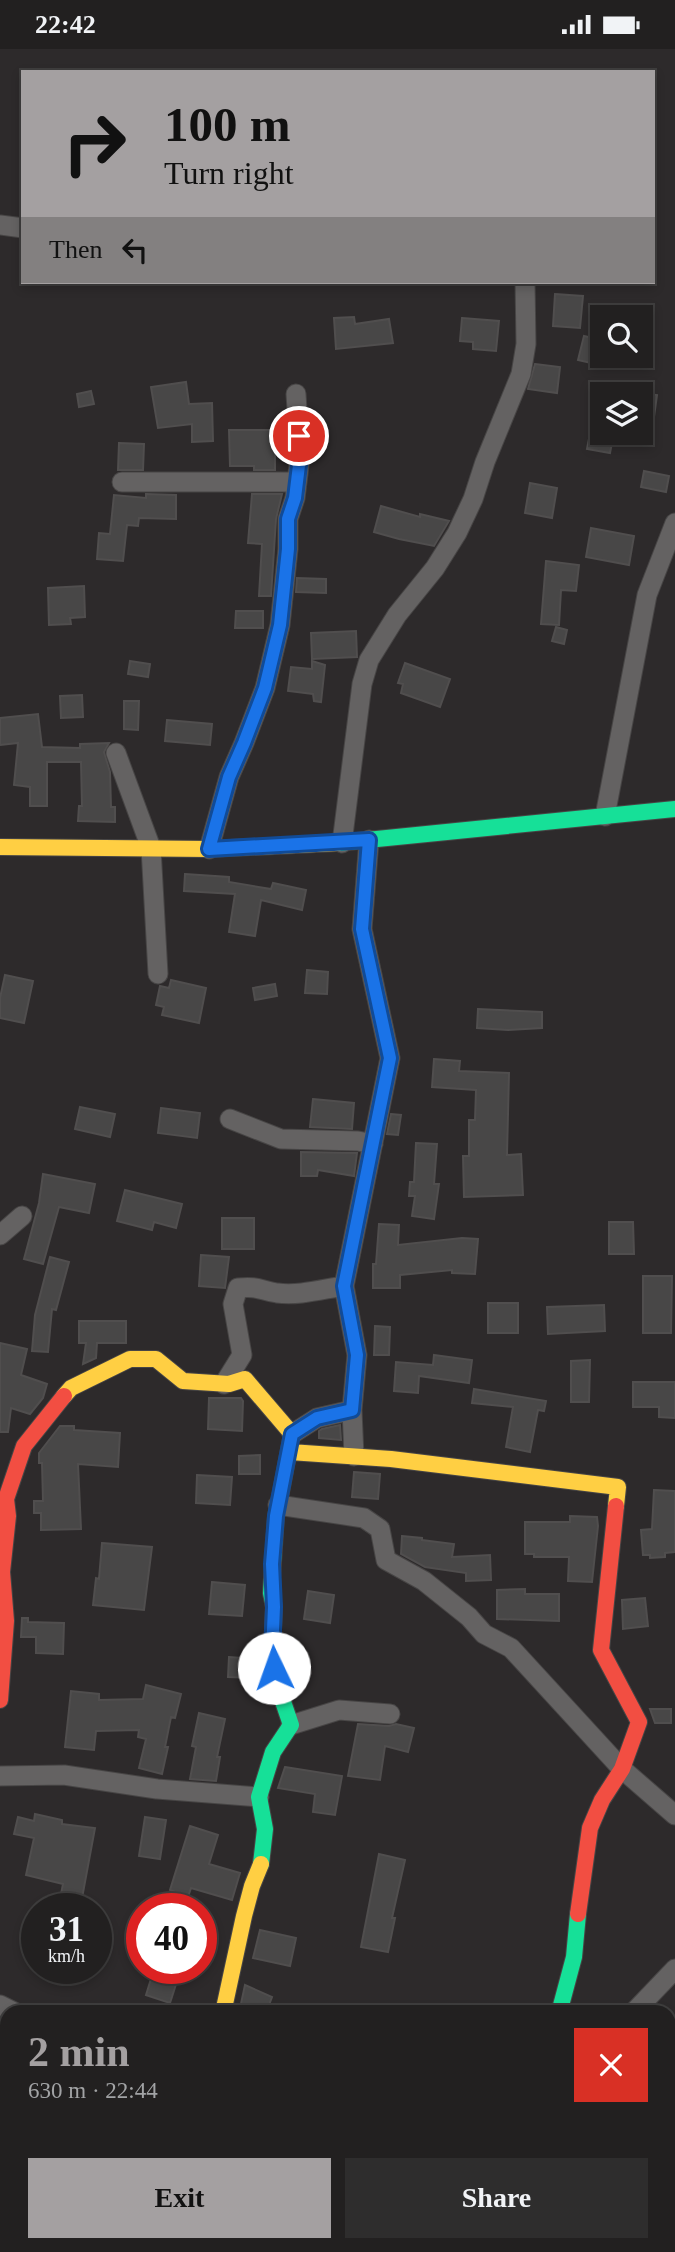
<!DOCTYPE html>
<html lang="en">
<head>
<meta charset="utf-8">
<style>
	body { margin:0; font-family:"Times New Roman",serif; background:#2e2d2d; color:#f1f3f6; height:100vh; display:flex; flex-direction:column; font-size:26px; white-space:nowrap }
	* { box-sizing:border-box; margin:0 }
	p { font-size:23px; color:#a2a3a5 }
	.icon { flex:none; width:38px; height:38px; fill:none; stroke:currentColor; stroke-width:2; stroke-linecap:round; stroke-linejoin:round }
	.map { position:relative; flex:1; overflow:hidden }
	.sheet { position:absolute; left:0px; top:1956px; width:676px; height:247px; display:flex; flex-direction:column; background:#222020; border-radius:21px 21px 0 0; box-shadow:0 4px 10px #0003,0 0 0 2px #3f3e3e }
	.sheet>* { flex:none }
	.banner { position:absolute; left:21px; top:21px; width:634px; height:214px; border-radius:0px; box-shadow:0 4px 10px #0003,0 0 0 2px #3f3e3e; background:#a4a0a1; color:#111; overflow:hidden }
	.buttons { position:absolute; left:590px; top:256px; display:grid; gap:14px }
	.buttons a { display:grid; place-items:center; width:63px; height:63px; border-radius:0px; background:#222020; box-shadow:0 4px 10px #0003,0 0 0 2px #3f3e3e; font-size:35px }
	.speed { position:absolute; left:21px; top:1844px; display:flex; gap:14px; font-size:35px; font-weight:700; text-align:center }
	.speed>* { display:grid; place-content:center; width:91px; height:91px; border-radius:50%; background:#222020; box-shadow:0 4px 10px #0003,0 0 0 2px #3f3e3e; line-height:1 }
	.speed small { font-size:18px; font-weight:400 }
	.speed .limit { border:10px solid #d22; background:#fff; color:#111 }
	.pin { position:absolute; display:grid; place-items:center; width:60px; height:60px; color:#fff; margin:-30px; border:4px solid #fff; border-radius:50%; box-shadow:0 2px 7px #0007 }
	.me { position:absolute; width:77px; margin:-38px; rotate:357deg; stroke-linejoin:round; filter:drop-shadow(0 0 5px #0008) }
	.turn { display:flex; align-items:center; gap:24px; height:147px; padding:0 28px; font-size:32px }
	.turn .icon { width:91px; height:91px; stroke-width:2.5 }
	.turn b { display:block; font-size:49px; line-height:60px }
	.then { display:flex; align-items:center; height:66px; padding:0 28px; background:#0003; gap:14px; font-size:26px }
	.round { display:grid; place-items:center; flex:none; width:74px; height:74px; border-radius:0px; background:#2e2d2d }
	.overview { display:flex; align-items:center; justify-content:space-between; height:119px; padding:0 28px }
	h1 { font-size:42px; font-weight:600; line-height:52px; color:#a4a0a1 }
	.button { display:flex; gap:14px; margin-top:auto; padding:14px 28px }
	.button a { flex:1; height:80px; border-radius:0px; background:#a4a0a1; color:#111; font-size:28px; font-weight:600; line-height:80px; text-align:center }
	.button a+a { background:#2e2d2d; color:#f1f3f6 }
	.status { display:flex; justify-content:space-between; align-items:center; height:49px; padding:0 35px; background:#222020; direction:ltr }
	.status svg { height:19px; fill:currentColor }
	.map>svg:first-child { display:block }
</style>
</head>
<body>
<div class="status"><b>22:42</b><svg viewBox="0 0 49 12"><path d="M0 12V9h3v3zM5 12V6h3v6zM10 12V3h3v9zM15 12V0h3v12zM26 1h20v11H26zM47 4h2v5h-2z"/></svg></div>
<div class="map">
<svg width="675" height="2203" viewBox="0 0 675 2203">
	<rect width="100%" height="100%" fill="#2d2a2b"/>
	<!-- building -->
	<path fill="#484747" stroke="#504e4e" stroke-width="2" d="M 555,245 L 583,247 L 580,279 L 553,277 Z
		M 354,268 L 355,275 L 389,270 L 393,294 L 336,300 L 334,269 Z
		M 462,269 L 499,272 L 496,302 L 473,300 L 473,293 L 460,292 Z
		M 584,287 L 602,291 L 600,316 L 578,311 Z
		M 535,315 L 560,318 L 557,344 L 528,340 Z
		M 186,333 L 189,355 L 212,354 L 213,392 L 192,393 L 192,375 L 158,379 L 151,338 Z
		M 91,342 L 94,355 L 79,358 L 77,345 Z
		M 640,344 L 657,346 L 653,375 L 640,373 Z
		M 596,354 L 602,354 L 602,383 L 614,383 L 610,404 L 587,400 Z
		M 229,381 L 275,381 L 275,421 L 254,421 L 254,417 L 230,417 Z
		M 119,394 L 144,395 L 143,421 L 118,421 Z
		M 644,422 L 669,427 L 666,443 L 641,438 Z
		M 530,434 L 557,439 L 552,469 L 525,464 Z
		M 146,445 L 176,446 L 176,470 L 139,469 L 138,477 L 127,476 L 123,512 L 97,510 L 99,484 L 110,485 L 114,446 L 146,449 Z
		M 252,445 L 282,445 L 276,470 L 271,547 L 259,547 L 262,495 L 248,494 Z
		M 381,457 L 420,468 L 420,465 L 449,472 L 434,497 L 399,490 L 374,483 Z
		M 591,479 L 634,487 L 629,516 L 586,508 Z
		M 546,512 L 579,516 L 576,542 L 561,541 L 559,576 L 541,575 Z
		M 297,529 L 326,530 L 326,544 L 296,543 Z
		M 84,537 L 85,568 L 70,569 L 71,575 L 49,576 L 48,539 Z
		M 236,562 L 263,562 L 263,579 L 235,579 Z
		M 556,578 L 567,581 L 564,595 L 552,592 Z
		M 356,582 L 357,608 L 312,610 L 311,584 Z
		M 130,612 L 150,615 L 148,628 L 128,625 Z
		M 312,612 L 325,616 L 321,653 L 314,652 L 313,645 L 288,642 L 291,618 L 312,620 Z
		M 405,614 L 450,630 L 440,658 L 401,644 L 403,635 L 398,634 Z
		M 82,646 L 83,668 L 61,669 L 60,647 Z
		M 124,652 L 139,652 L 138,681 L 124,680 Z
		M 38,665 L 42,698 L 80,699 L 80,695 L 109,694 L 104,703 L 110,723 L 111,758 L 115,758 L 115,773 L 78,772 L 79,757 L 82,757 L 81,713 L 47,713 L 47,757 L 30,757 L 30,738 L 14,736 L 18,694 L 0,696 L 0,669 Z
		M 167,671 L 212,675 L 210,696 L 165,692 Z
		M 185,825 L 229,828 L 229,833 L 271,840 L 273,834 L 306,841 L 302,861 L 261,851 L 255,887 L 229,883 L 235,845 L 184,842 Z
		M 307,921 L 328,923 L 327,945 L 305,944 Z
		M 5,926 L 33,932 L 24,974 L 0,969 L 0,949 Z
		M 171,931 L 206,939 L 199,974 L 162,966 L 164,958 L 156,956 L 160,937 L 169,939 Z
		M 275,935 L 277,947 L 255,951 L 253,939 Z
		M 478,960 L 542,963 L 542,979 L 508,981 L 477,979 Z
		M 434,1010 L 460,1012 L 459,1022 L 509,1024 L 507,1106 L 521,1105 L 523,1146 L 464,1148 L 463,1107 L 469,1107 L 469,1071 L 475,1071 L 476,1041 L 432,1038 Z
		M 313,1050 L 354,1054 L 352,1080 L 310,1078 Z
		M 80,1058 L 115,1065 L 110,1088 L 75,1080 Z
		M 161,1059 L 200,1064 L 197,1089 L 158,1084 Z
		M 391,1065 L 401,1066 L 398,1086 L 387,1085 Z
		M 416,1094 L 437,1095 L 434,1135 L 439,1135 L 434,1170 L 412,1167 L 415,1147 L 409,1147 L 410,1133 L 414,1133 Z
		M 301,1103 L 357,1104 L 354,1127 L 318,1121 L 317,1127 L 301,1127 Z
		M 43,1125 L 95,1135 L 89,1164 L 59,1158 L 43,1215 L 24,1210 L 39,1154 Z
		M 125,1141 L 182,1155 L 176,1179 L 154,1173 L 152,1181 L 117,1172 Z
		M 222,1169 L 254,1169 L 254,1200 L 222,1200 Z
		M 609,1173 L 633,1173 L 634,1205 L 609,1205 Z
		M 379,1175 L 399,1176 L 398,1196 L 462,1189 L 478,1190 L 475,1225 L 452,1224 L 452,1221 L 400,1226 L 400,1239 L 373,1239 L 373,1215 L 376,1215 Z
		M 201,1206 L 229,1208 L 225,1239 L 199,1237 Z
		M 50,1208 L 69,1213 L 56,1261 L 52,1260 L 48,1303 L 32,1302 L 35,1266 Z
		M 643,1227 L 672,1227 L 671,1284 L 643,1284 Z
		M 488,1254 L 518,1254 L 518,1284 L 488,1284 Z
		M 604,1256 L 605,1282 L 548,1285 L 547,1258 Z
		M 79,1272 L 126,1272 L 126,1294 L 97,1294 L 96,1309 L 83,1315 L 86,1294 L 79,1294 Z
		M 375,1277 L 390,1278 L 389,1306 L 374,1306 Z
		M 0,1294 L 27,1300 L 21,1326 L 47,1335 L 43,1349 L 30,1365 L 11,1359 L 8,1383 L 0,1383 Z
		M 434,1306 L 472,1311 L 469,1334 L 419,1327 L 418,1344 L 394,1342 L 396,1313 L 433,1316 Z
		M 590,1311 L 589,1353 L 571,1353 L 571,1312 Z
		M 633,1333 L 675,1333 L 675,1369 L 659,1368 L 659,1358 L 633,1358 Z
		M 474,1340 L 546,1352 L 544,1362 L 538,1361 L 530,1403 L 506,1398 L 513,1358 L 472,1354 Z
		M 209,1349 L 241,1349 L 243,1352 L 242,1382 L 208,1380 Z
		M 340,1376 L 341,1391 L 319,1389 L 319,1382 L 322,1380 Z
		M 60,1377 L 74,1377 L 74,1381 L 120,1384 L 118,1418 L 78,1415 L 81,1480 L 41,1481 L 41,1464 L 34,1464 L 34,1452 L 43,1452 L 42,1414 L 39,1414 L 39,1404 Z
		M 260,1406 L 260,1425 L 239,1425 L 239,1407 Z
		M 354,1423 L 380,1425 L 378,1450 L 352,1448 Z
		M 197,1426 L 232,1428 L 230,1456 L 196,1454 Z
		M 654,1441 L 675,1442 L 675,1503 L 665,1504 L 665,1508 L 650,1509 L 650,1506 L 643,1506 L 641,1481 L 652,1480 Z
		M 570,1467 L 597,1468 L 598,1477 L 592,1533 L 568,1532 L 569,1508 L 534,1508 L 534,1505 L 525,1505 L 525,1473 L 570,1473 Z
		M 402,1487 L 422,1489 L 422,1491 L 454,1495 L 452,1508 L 490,1506 L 491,1531 L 466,1532 L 466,1524 L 425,1518 L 401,1505 Z
		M 102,1494 L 152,1498 L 144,1561 L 93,1556 L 96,1529 L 99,1530 Z
		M 212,1533 L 245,1536 L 242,1567 L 209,1565 Z
		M 525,1540 L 525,1545 L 559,1545 L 559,1572 L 497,1570 L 497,1541 Z
		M 308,1542 L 334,1546 L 330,1574 L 304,1570 Z
		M 645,1549 L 648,1577 L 623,1580 L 622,1551 Z
		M 22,1569 L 28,1569 L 28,1573 L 64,1574 L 63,1605 L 36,1604 L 36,1588 L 21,1588 Z
		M 229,1608 L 257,1610 L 257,1629 L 228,1628 Z
		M 146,1636 L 181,1645 L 175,1669 L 171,1668 L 165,1698 L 168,1698 L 162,1725 L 139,1719 L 146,1690 L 138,1688 L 139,1681 L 96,1682 L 94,1701 L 65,1698 L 71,1642 L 99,1645 L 99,1651 L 143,1650 Z
		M 650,1660 L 671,1660 L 671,1674 L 655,1674 Z
		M 199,1664 L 225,1670 L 217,1708 L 220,1708 L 216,1732 L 190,1730 L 196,1698 L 192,1697 Z
		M 358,1675 L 389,1677 L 396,1675 L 414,1679 L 408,1703 L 385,1697 L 380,1731 L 348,1727 Z
		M 285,1718 L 342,1727 L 335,1766 L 313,1763 L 315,1745 L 278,1739 Z
		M 35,1765 L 62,1771 L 62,1775 L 95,1779 L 80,1860 L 58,1860 L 63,1835 L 26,1826 L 34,1789 L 14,1785 L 18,1768 L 34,1772 Z
		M 145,1768 L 166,1771 L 160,1810 L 139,1807 Z
		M 190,1777 L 218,1786 L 209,1815 L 240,1824 L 232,1851 L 191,1839 L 188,1848 L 170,1841 Z
		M 379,1805 L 405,1811 L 392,1869 L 395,1869 L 388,1903 L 361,1898 Z
		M 260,1881 L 296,1889 L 290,1917 L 253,1909 Z
		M 154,1920 L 179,1926 L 170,1954 L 146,1946 Z
		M 245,1936 L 272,1948 L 266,1964 L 239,1964 Z"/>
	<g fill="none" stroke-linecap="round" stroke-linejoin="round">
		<defs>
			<path id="street" d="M 0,176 L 23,179
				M 122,433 L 297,433
				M 116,704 L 151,799 L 158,925
				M 605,767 L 647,546 L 675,474
				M 342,794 L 362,635 L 369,611 L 397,566 L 435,519 L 457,484 L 473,450 L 485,413 L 521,325 L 526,295 L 525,233
				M 209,800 L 229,728 L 244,694 L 265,639 L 280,576 L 288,500 L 288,470 L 295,449 L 300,408 L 296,345
				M 230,1070 L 281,1090 L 358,1092 L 373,1095
				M 0,1186 L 22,1167
				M 344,1237 L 390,1009 L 362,880 L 369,791
				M 224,1335 L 242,1306 L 233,1255 L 238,1239 C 258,1237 259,1241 277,1244 C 299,1247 323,1240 344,1237 L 357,1306 L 352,1361 L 354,1407
				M 292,1385 L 317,1369 L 352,1361
				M 278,1456 L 364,1469 L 380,1480 L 386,1511 L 424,1532 L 469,1568 L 484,1585 L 511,1599 L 622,1720 L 675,1766
				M 291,1676 L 339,1661 L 390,1665
				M 0,1727 L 64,1726 L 157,1740 L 259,1748
				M 0,1956 L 16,1964
				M 633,1964 L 675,1920
				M 668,2121 L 675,2122
				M 151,2196 L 152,2203
				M 444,2196 L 445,2203
				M 331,2203 L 331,2196
				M 577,2203 L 579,2196"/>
			<path id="fast" d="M 337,794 L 675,760
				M 261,1815 L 265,1780 L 259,1748 L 273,1703 L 291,1676 L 277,1635 L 272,1603 L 274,1558 L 271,1544 L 276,1467 L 281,1443
				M 559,1964 L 574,1908 L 578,1865"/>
			<path id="slow" d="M 0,798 L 209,800 L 337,794
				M 64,1347 L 71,1339 L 130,1310 L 156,1310 L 183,1332 L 229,1335 L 245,1330 L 292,1385 L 281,1443
				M 290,1403 L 391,1410 L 618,1438 L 616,1457
				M 223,1964 L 244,1867 L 252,1837 L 261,1815"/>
			<path id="jam" d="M 0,1651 L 6,1572 L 2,1523 L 8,1467 L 6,1450 L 24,1397 L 64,1347
				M 578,1865 L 590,1779 L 602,1751 L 622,1720 L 639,1673 L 601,1601 L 616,1457"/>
		</defs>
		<!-- street casing -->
		<use href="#street" stroke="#474545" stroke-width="21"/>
		<!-- fast casing -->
		<use href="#fast" stroke="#474545" stroke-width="18"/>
		<!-- slow casing -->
		<use href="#slow" stroke="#474545" stroke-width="18"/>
		<!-- jam casing -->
		<use href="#jam" stroke="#474545" stroke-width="18"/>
		<!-- street -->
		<use href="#street" stroke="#646262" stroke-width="19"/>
		<!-- fast -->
		<use href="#fast" stroke="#16e098" stroke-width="16"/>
		<!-- slow -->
		<use href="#slow" stroke="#ffcf43" stroke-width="16"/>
		<!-- jam -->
		<use href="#jam" stroke="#f24e42" stroke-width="16"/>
	</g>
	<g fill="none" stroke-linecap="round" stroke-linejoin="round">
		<defs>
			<path id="route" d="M 274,1619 L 272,1603 L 274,1558 L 272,1515 L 276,1467 L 292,1385 L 317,1369 L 352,1361 L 357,1306 L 344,1237 L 390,1009 L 362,880 L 369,791 L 209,800 L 229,728 L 244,694 L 265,639 L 280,576 L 288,500 L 288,470 L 295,449 L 300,408 L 299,387"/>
		</defs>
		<!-- route casing -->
		<use href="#route" stroke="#114b97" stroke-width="18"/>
		<!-- route -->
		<use href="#route" stroke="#1a73e8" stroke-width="12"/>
	</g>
</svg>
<div class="buttons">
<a><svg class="icon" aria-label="search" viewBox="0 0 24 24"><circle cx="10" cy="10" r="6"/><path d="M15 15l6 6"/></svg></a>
<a><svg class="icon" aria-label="layers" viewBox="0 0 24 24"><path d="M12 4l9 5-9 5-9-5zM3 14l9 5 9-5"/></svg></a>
</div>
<div class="speed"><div>31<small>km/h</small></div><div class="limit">40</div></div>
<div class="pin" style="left:299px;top:387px;background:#d93025"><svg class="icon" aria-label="arrive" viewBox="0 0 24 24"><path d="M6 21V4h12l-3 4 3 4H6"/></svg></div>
<svg class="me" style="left:274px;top:1619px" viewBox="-20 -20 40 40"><circle r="19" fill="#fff"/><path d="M0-13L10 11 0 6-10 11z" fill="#1a73e8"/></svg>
<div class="banner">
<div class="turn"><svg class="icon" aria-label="right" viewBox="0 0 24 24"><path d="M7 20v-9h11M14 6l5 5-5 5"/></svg><div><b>100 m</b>Turn right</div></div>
<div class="then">Then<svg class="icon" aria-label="left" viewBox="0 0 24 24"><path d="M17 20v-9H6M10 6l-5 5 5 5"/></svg></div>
</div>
<section class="sheet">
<div class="overview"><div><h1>2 min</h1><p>630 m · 22:44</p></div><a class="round" style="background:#d93025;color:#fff"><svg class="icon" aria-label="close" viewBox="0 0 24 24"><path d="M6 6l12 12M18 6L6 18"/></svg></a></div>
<div class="button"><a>Exit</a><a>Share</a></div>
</section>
</div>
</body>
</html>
